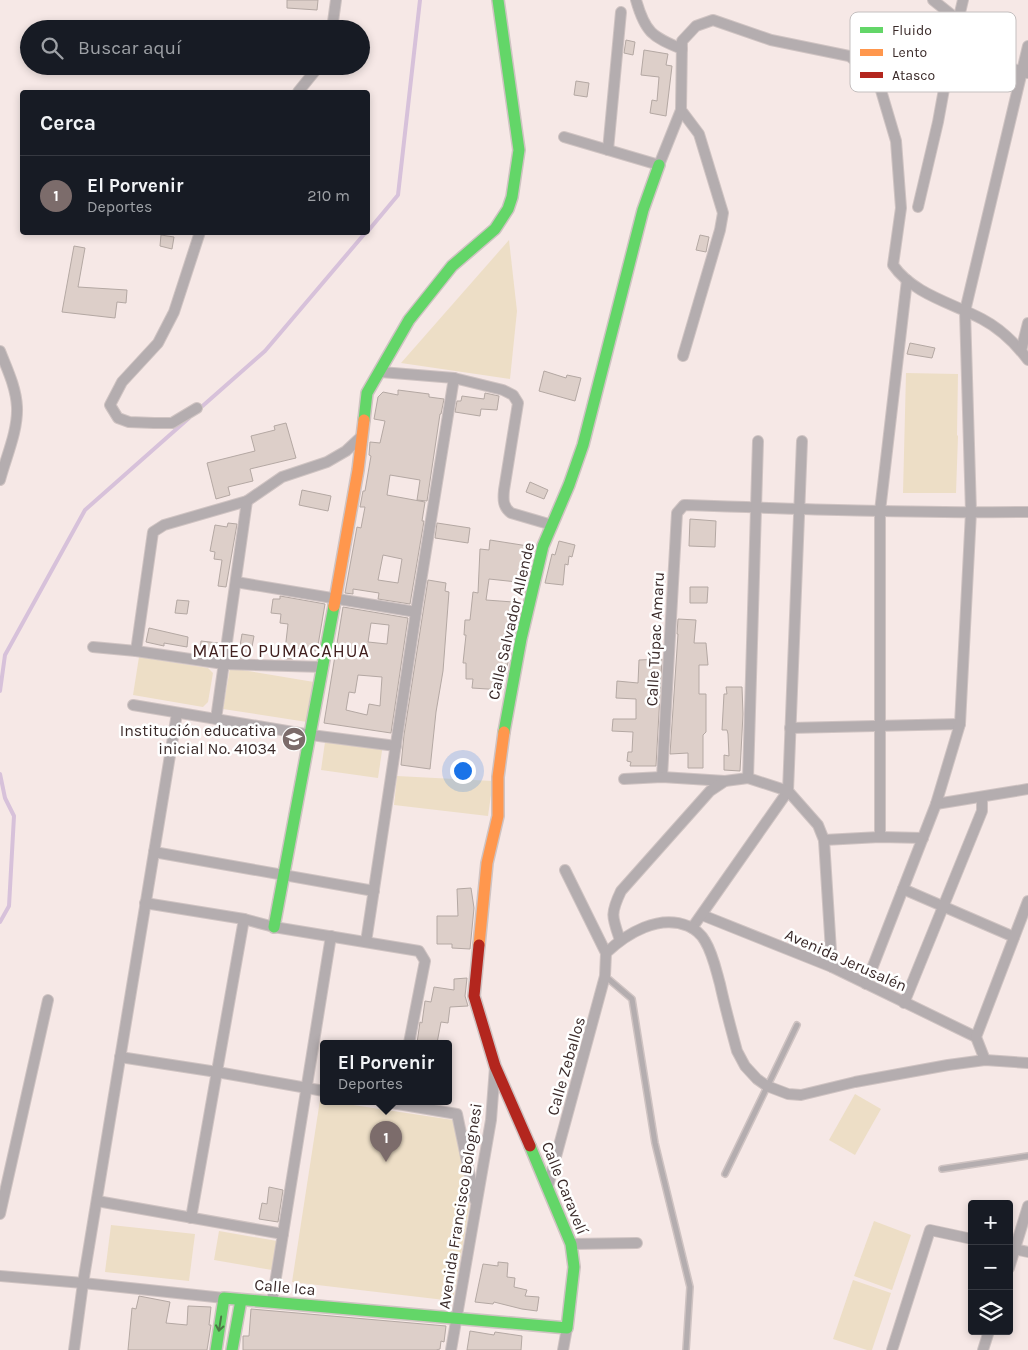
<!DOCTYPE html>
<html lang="es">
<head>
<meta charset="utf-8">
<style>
  body { margin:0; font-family:Karla,sans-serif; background:#20242c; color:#f1f3f6 }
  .controls { position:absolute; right:15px; bottom:15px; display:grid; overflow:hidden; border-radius:5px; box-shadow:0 2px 8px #0003 }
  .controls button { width:45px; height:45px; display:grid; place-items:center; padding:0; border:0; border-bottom:1px solid #363941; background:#171b24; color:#f1f3f6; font:25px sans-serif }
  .you { position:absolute; left:462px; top:770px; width:18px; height:18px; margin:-12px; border:4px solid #fff; border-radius:50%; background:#1a73e8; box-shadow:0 0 0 8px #1a73e833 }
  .badge { display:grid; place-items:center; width:32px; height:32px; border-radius:50%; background:#7c6c6b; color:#fff; font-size:16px; font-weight:700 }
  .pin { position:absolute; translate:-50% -41px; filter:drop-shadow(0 1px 2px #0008) }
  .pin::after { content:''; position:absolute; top:26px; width:18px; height:15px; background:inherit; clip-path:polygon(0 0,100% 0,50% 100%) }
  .popup { position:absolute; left:320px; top:1040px; width:132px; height:65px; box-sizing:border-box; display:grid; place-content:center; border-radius:5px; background:#171b24; filter:drop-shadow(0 1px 4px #0005); font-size:16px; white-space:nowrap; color:#9ea1a6 }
  .popup b { font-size:19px; color:#f1f3f6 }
  .popup::after { content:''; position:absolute; left:50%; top:100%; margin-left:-10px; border:10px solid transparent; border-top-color:#171b24 }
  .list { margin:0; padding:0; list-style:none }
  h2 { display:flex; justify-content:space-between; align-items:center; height:65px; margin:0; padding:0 20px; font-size:21px }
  h2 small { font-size:16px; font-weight:400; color:#9ea1a6 }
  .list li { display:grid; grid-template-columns:32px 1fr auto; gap:15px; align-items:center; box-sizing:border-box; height:80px; padding:0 20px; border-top:1px solid #363941 }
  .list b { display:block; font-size:19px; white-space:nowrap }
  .list p { margin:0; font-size:16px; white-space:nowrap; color:#9ea1a6 }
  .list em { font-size:16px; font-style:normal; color:#9ea1a6 }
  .icon { flex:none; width:28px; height:28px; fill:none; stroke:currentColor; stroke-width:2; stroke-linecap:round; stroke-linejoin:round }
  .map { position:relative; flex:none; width:1028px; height:1350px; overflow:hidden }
  .search { position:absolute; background:#171b24; box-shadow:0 2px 8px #0003; left:20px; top:20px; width:350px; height:55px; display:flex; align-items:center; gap:12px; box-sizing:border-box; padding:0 18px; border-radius:28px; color:#9ea1a6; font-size:19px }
  .panel { position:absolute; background:#171b24; box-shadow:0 2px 8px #0003; left:20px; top:90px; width:350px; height:145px; border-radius:5px }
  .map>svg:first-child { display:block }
</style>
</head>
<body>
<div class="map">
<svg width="1028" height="1350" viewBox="0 0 1028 1350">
  <rect width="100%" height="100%" fill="#f6e8e6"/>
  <g fill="#eddec6">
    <polygon points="509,240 517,311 510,379 401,363"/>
    <polygon points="906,373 958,374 957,435 958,436 956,493 903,493"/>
    <polygon points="139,657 208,668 213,673 208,702 203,707 133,695"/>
    <polygon points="230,668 314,682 307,722 223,709"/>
    <polygon points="326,735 383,744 378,778 321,770"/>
    <polygon points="397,776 493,781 488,816 394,805"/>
    <polygon points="855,1094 881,1109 855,1155 829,1140"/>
    <polygon points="320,1100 453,1120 470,1205 453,1301 292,1282"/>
    <polygon points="874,1221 911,1235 892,1290 854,1276"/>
    <polygon points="111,1225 195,1234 189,1281 105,1272"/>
    <polygon points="219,1231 277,1241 272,1270 214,1260"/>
    <polygon points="853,1280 891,1293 872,1350 867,1350 833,1339"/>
  </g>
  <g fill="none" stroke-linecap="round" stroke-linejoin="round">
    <g stroke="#d7c1da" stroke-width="4">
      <polyline points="368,231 398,195 420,0"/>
      <polyline points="198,410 265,351 366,232"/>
      <polyline points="0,691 5,655 85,510 189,418"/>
      <polyline points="0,774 5,798 14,816 9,906 0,922"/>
    </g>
  </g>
  <g fill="#ddcfc9" stroke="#b4a8a3" fill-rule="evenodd">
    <polygon points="287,0 318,0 317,10 287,8"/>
    <polygon points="626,40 635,42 633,55 624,53"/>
    <polygon points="644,50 668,54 666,65 672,66 666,116 650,113 652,100 657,101 659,77 641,75"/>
    <polygon points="994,71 1010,75 1007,83 991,78"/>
    <polygon points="576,81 589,83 587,97 574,95"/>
    <polygon points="161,235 174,237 172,249 160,246"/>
    <polygon points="700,235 709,237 706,252 696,250"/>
    <polygon points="74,246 85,248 78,287 127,290 126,303 117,302 115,318 62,312"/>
    <polygon points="910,343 935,348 932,358 907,354"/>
    <polygon points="544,371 566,378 567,375 581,378 575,401 539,391"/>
    <path d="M398 390 429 394V397L444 399 441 414H440L427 501 417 500 420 480 390 475 387 495 425 502 422 521H424L410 604 378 599 379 593 353 589V594L345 593 357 527 361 528 365 507H360L363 491H365L371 456 369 455 370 442 380 443 385 421 374 419 378 397 383 392 398 395ZM383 555 402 559 398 583 378 580Z"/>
    <polygon points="485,393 499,396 497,410 481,409 480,416 455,412 457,401 461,401 462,396 484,399"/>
    <polygon points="286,423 296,458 250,469 253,481 228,487 230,495 216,499 207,463 255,451 251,436 275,430 274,426"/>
    <polygon points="530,482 548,490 544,499 526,492"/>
    <polygon points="302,490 331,496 328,511 299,505"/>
    <polygon points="690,519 716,521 715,547 689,546"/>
    <polygon points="228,523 237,524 226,587 218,586 222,560 214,559 215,552 210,551 215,525 227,527"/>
    <polygon points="437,523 470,528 468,543 435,538"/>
    <polygon points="490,540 528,546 524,578 522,578 522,580 517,579 517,582 489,579 486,600 513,602 512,610 515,611 513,634 503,690 472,688 473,679 466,679 466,663 463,663 466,635 464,635 465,620 470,620 473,592 478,593 480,549 489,550"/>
    <polygon points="559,541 575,545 572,557 569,556 568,565 565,564 563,585 545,583 552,554 555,555"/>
    <polygon points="428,580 446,583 445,591 449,592 443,671 436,712 430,769 401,765 404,735"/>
    <polygon points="690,587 708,587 707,603 690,603"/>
    <polygon points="280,596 325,604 317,651 295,648 293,659 284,659 288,624 280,623 281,614 271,613 273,599 280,599"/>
    <polygon points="177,600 189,601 187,614 175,613"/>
    <path d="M343 607 408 618 391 733 324 723ZM371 623 389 625 387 644 368 642ZM358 675 382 677 380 706 369 704 367 715 346 710 349 692 355 693Z"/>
    <polygon points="678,619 696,620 694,643 706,643 708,665 699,665 699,694 706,694 706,732 703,735 703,768 688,768 688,753 670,754 678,634 677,634"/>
    <polygon points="149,628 188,637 187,647 164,643 164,646 146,642"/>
    <polygon points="242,634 254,636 250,658 238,658"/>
    <polygon points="201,641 218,643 217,654 200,652"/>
    <polygon points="662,659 656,766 630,766 631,762 627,761 628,752 632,752 633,732 612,731 613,719 636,719 636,699 616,698 617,681 638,683 639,660"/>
    <polygon points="726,687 742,687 743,714 740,771 724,770 724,755 729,756 728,734 727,730 722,730 724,694 727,694"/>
    <polygon points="471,888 474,908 470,949 452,948 452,944 437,944 437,916 458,916 457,889"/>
    <polygon points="467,978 465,996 468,1006 450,1007 448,1023 441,1022 437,1043 417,1043 420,1022 422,1023 425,1001 431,1002 434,987 454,990 454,979"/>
    <polygon points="269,1187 283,1190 278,1222 259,1219 262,1203 267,1204"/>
    <polygon points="498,1262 508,1263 507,1277 515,1278 514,1287 527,1290 525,1296 539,1297 537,1311 522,1309 494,1302 493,1304 475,1302 483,1264 498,1266"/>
    <polygon points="139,1296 170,1302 166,1323 187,1325 188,1306 211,1307 209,1325 211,1325 207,1350 128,1350 132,1308 136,1309"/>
    <polygon points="251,1309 446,1326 444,1342 441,1341 440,1349 436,1350 243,1350 243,1336 249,1336"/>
    <polygon points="470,1331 494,1335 495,1332 522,1336 521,1350 467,1350"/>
  </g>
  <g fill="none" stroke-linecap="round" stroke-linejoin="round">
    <g stroke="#cfc3c2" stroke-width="8">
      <g id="lane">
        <polyline points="605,976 632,999 655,1143 690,1287 686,1350"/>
        <polyline points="942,1169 1028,1156"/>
        <polyline points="725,1174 797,1025"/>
      </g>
    </g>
    <g stroke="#cfc3c2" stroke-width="12">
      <g id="street">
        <path d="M636 0C645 32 652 37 682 49"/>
        <polyline points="933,0 958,20"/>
        <polyline points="332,29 336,0"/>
        <polyline points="951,51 1027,73"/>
        <polyline points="298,92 319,66"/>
        <polyline points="681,110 699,134 723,213 720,230 683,356"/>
        <path d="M564 137 659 165 681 110 682 41 696 26 713 20 771 40 849 56 868 70 880 87 896 141 901 208 893 265C913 294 952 303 982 319 999 328 1016 344 1028 360"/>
        <polyline points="608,150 621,12"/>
        <polyline points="918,207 938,122 951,51 963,0"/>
        <path d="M0 351C7 369 16 387 17 407 18 431 6 457 0 480"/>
        <polyline points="1021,351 1028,323"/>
        <path d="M381 372 454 378 503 390 513 395 518 403 504 490C503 500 503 507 511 513L552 525"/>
        <polyline points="197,408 172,423 154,423 129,422 118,418 110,405 122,382 158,343 174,312 200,232"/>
        <polyline points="236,582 416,612"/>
        <polyline points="93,647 136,651 224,664 323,667"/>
        <polyline points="136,651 153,532 164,525 247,501 282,477 327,462 346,451 362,436"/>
        <polyline points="133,705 311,735 396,746"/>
        <polyline points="216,719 247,501"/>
        <polyline points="790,728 960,724"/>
        <path d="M662 777 677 513 684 505C799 509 913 513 1028 512"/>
        <polyline points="748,778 758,441"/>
        <polyline points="624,779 662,777 725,781"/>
        <polyline points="936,804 1028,789"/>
        <polyline points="880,837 880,511 907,280"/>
        <polyline points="824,840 880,837 923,838"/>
        <polyline points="154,852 374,891"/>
        <polyline points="903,889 1014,937"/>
        <polyline points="145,903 244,919 274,927 419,951 425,961 409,1043"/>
        <polyline points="702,915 832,967 976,1037"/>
        <polyline points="692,928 788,791 802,441"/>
        <path d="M620 940C612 917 610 914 621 891L710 791 725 781 748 778 788 791 818 825 824 840 832 967"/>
        <polyline points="366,942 416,612 454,378"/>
        <path d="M606 953C627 933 659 914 688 926 694 928 702 935 705 941 713 954 716 970 720 984 725 1007 731 1029 737 1051L745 1066 757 1079 767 1086 788 1094 801 1095 855 1082 948 1065 985 1060 1028 1063"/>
        <polyline points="866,984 936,804 960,724 971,512 965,311 1028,46"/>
        <polyline points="904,1003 982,811 982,797"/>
        <polyline points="120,1057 217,1072 324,1091"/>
        <polyline points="985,1060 976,1037 1028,901"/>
        <polyline points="380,1101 457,1114 475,1200"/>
        <polyline points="548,1186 605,976 606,953 565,870"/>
        <polyline points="97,1201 283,1234"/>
        <polyline points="0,1214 48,1000"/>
        <polyline points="191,1218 244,919"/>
        <polyline points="571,1244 637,1243"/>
        <polyline points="1010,1248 1028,1252"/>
        <polyline points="1009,1268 1028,1206"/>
        <polyline points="0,1276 83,1283 224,1298"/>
        <polyline points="272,1302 331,936"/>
        <polyline points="74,1350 83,1283 177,713"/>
        <polyline points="451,1350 491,1120 495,1067"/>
        <polyline points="563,1350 567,1328"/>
        <polyline points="892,1350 930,1230 972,1239"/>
        <polyline points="983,1350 989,1331"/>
      </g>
    </g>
    <g stroke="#cfc3c2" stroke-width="14">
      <g id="fast">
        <polyline points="364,420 367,393 409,320 452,266 495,229 508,209 512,197 519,150 498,0"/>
        <polyline points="504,732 521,639 543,546 569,485 583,445 643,210 659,165"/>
        <polyline points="274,927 334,606"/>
        <polyline points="216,1350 224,1298 567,1328 574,1267 571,1244 530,1146"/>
        <polyline points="232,1350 241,1300"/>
      </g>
    </g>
    <g stroke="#cfc3c2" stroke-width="14">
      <g id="slow">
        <polyline points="334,606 358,470 364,420"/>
        <polyline points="479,945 487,863 498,816 498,777 504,732"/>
      </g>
    </g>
    <g stroke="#cfc3c2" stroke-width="14">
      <polyline id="jam" points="479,945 474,996 495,1066 530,1146"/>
    </g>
    <use href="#lane" stroke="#b4adaf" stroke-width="5"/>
    <use href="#street" stroke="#b4adaf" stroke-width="10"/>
    <use href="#fast" stroke="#63d668" stroke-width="11"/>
    <use href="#slow" stroke="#ff974d" stroke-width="11"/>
    <use href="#jam" stroke="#b3261e" stroke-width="11"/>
  </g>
  <defs><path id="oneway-shaft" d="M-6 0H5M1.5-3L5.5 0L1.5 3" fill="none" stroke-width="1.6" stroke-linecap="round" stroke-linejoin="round" transform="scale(1.25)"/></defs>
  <use stroke="#4c7745" href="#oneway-shaft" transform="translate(220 1324) rotate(99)"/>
  <defs>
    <g id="school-disc" transform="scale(1.25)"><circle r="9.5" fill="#7c6c6b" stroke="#fff"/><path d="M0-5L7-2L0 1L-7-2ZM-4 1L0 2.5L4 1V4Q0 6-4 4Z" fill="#fff"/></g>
  </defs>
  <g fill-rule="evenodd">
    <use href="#school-disc" x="294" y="739"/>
  </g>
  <g text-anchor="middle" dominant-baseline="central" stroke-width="5" stroke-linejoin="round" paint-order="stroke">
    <g font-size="16" fill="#3a2a29" stroke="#fff">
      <text transform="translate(511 621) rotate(-77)">Calle Salvador Allende</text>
      <text transform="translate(655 639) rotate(-87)">Calle Túpac Amaru</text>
      <text transform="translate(846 960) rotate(24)">Avenida Jerusalén</text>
      <text transform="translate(566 1066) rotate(-74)">Calle Zeballos</text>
      <text transform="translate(565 1188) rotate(68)">Calle Caravelí</text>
      <text transform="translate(460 1206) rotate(-81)">Avenida Francisco Bolognesi</text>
      <text transform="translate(285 1287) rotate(5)">Calle Ica</text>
    </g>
    <g font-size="16" fill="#3a2a29" stroke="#fff" text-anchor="end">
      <text x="276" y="730">Institución educativa<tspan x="276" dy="18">inicial No. 41034</tspan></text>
    </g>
    <g font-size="18" letter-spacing="1" fill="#412120" stroke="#fff">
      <text x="281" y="651">MATEO PUMACAHUA</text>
    </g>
  </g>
  <rect x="850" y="12" width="166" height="80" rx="8" fill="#fff" stroke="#c4bfbf" stroke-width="1"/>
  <rect x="860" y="27" width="23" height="6" fill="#63d668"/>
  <rect x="860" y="49" width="23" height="7" fill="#ff974d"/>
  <rect x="860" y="72" width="23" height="6" fill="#b3261e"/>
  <g font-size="14" fill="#3a2a29">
    <text x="892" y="35">Fluido</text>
    <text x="892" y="57">Lento</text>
    <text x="892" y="80">Atasco</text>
  </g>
</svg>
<div class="controls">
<button>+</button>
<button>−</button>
<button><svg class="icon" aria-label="layers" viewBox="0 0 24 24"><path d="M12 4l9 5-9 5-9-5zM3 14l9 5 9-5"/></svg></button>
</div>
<div class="you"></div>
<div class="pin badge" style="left:386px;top:1162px">1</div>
<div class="popup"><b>El Porvenir</b>Deportes</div>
<div class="search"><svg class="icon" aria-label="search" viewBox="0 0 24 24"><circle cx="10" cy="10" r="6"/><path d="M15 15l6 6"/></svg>Buscar aquí</div>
<section class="panel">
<h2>Cerca<small></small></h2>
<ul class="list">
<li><span class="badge">1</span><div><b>El Porvenir</b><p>Deportes</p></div><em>210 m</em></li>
</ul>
</section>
</div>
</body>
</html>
